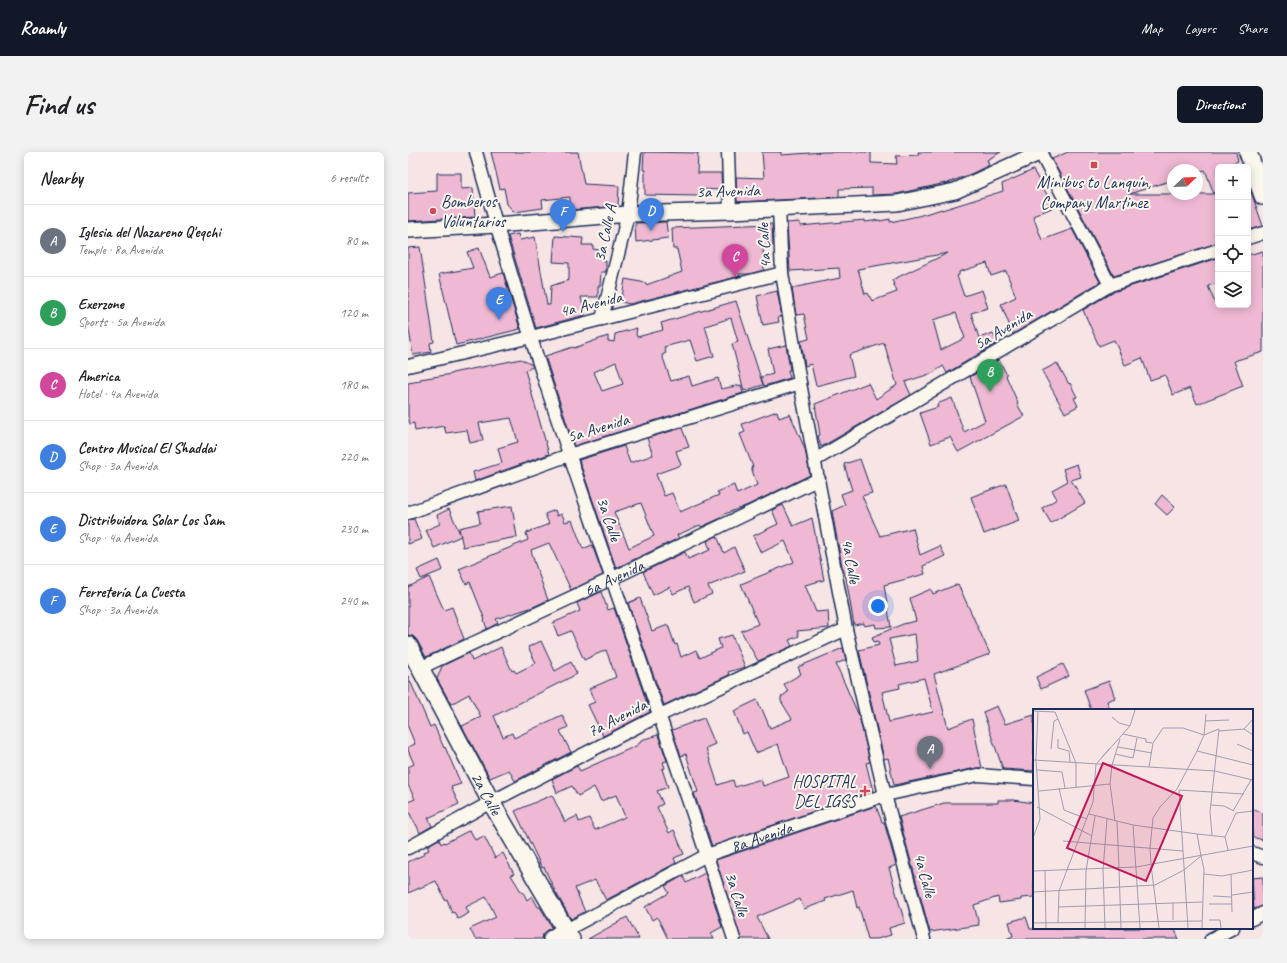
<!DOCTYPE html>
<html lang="en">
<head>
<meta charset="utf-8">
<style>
  body { margin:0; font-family:Caveat,sans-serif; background:#f2f2f2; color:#202124 }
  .controls { position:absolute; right:12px; top:12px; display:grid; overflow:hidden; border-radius:6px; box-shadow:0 2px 10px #0003 }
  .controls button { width:36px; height:36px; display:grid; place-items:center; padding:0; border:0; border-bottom:1px solid #e0e0e0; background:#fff; color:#202124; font:20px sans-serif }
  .compass { position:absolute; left:759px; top:12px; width:36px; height:36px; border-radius:50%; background:#fff; box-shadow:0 2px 10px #0003; rotate:67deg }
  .you { position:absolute; left:470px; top:454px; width:14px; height:14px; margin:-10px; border:3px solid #fff; border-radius:50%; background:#1a73e8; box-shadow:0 0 0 6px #1a73e833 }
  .badge { display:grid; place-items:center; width:26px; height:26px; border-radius:50%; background:#111827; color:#fff; font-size:13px; font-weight:700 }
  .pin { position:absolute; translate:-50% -33px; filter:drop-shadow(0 1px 2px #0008) }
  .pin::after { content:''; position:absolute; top:21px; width:14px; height:12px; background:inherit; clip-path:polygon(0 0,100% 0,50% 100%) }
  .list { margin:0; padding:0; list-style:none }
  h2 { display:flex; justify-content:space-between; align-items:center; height:52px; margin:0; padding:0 16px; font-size:17px }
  h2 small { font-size:13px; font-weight:400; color:#757577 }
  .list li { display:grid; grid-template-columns:26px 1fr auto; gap:12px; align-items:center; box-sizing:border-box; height:72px; padding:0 16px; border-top:1px solid #e0e0e0 }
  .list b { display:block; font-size:15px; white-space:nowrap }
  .list p { margin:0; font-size:13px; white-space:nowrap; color:#757577 }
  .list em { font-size:13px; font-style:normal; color:#757577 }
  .icon { flex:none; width:22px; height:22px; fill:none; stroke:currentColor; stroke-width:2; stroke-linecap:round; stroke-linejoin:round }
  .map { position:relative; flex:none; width:855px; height:787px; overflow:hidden; border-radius:6px }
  header { display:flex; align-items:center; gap:24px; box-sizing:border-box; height:56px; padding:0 20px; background:#111827; color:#fff }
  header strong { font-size:19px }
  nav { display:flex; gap:22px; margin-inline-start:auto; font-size:14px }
  .intro { display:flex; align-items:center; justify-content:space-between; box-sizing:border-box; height:96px; padding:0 24px }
  h1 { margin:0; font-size:28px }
  .button { padding:10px 18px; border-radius:6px; background:#111827; color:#fff; font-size:14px; font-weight:700 }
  main { display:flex; gap:24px; padding:0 24px }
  aside { flex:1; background:#fff; border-radius:6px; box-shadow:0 2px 10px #0003 }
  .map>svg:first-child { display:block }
</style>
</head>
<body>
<header>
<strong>Roamly</strong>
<nav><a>Map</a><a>Layers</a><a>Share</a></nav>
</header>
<div class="intro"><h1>Find us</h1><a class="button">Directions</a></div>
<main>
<aside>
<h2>Nearby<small>6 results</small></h2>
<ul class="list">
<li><span class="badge" style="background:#6b7280">A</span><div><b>Iglesia del Nazareno Q'eqchi</b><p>Temple · 8a Avenida</p></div><em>80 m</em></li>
<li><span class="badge" style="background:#2e9e5b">B</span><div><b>Exerzone</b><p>Sports · 5a Avenida</p></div><em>120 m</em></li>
<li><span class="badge" style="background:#d1479c">C</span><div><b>America</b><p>Hotel · 4a Avenida</p></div><em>180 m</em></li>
<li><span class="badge" style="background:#3f7fe0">D</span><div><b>Centro Musical El Shaddai</b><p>Shop · 3a Avenida</p></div><em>220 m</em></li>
<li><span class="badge" style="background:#3f7fe0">E</span><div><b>Distribuidora Solar Los Sam</b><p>Shop · 4a Avenida</p></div><em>230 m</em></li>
<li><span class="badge" style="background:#3f7fe0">F</span><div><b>Ferretería La Cuesta</b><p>Shop · 3a Avenida</p></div><em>240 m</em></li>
</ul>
</aside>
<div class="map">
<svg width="855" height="787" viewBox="0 0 855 787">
  <rect width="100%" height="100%" fill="#f7e4e4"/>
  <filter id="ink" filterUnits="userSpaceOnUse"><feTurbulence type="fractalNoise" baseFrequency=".025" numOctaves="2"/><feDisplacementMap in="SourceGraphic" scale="8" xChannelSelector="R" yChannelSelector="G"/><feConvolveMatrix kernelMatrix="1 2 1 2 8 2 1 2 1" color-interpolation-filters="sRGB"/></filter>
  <g filter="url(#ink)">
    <g fill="#efb9d3" stroke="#1b2f5e" fill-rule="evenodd">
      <polygon points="83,0 170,0 176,32 211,34 210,54 162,58 162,45 134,48 135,56 106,60 99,52 96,36 92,37"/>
      <polygon points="236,0 290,1 289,21 313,21 314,38 291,37 291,44 237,43 237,18 235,18"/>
      <polygon points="354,0 373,0 373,3 416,0 463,0 463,11 489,12 488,4 511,3 510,0 593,0 579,8 581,13 565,21 537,32 537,31 529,33 488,42 464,43 464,36 431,37 431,45 329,50 328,25 356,26"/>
      <path d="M660 0H828L830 9 825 11 826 15H810V91L706 124 644 7ZM765 18H789V20L797 18 806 42H721L765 28Z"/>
      <path d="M625 18 646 55 625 64 634 88 664 77 692 130 605 182 593 152 608 145 598 119 583 124 579 111 551 120V123L549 124 556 144 574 138 580 156 563 161 571 186 585 181 589 191 539 221 535 214 525 221 497 230 503 243 413 295 410 284 412 283 407 252 460 231 468 247 489 233 476 191 441 203 446 224 408 234 403 212 397 214 393 189 401 187 396 162 388 163 384 136 432 126 431 116 382 119 379 71 392 70V74L457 68V70L472 68V69L482 67V70L510 64 534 57V58L595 39 594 32ZM540 101 484 128 489 140 464 149 460 141 457 142 450 117ZM548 161 557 186 533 198 525 168Z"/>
      <polygon points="29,21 53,21 53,37 65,36 67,65 0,69 0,41 29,39"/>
      <polygon points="841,34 855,74 840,78 840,35"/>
      <polygon points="258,70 260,86 228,90 227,73 228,71"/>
      <polygon points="364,72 365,94 355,95 356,118 341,122 331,122 332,124 222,152 213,150 217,127 238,131 238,133 274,120 269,97 265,97 264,76"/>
      <polygon points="110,82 112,88 127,85 139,153 142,153 143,134 161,128 161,111 145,110 147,84 175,86 174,93 185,93 185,97 197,99 195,109 198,109 198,120 193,120 192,134 190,134 190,145 173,145 177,163 128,176 100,84"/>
      <polygon points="12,95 26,190 22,191 23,200 5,203 0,171 0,96"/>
      <polygon points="71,96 82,125 95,121 112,177 48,193 31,122 65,116 59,100"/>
      <polygon points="855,99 855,200 826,209 835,234 789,252 782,236 765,243 757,223 742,228 734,206 717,213 706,188 691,194 675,158 705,140 810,106 810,131 800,134 808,153 840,153 840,103"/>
      <polygon points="369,139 374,165 370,165 371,170 355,173 349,144"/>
      <path d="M328 149 355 233 336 239 324 192 330 190 323 166 297 174 306 204 289 209 282 188 256 195 258 201 254 203 263 229 281 224 284 234 310 226 313 237 333 233 335 241 166 294 137 204 165 195 166 196 197 185 200 184V189L206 190 207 182 229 176 228 182 229 185 255 178 253 171ZM208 210 215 232 194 239 186 220Z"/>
      <polygon points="378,193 382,218 380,218 382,226 356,234 353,225 365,222 360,197"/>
      <polygon points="113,207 124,213 125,215 117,218 141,302 67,329 65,320 94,311 90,296 110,290 103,266 71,271 75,288 62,291 59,278 38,281 36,274 7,279 6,271 2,272 0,264 0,231 12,229 12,227 44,222 44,221"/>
      <polygon points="591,208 599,223 598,224 610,251 609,252 616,264 550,300 542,285 523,292 512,261 530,255 529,252 544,246 556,280 577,269 562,225"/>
      <polygon points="649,211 661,232 662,231 669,245 666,246 670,254 657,261 634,219"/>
      <path d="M369 259 371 266 382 262 397 297 402 323 340 353 314 363 312 365 313 366 293 375 292 373 269 383 271 386 208 416 171 308 216 294 222 311 245 303 239 286 274 276 281 295 268 299 273 313 248 322 256 344 264 341 272 360 311 343 309 340 326 333 329 342 349 333 343 315H345L332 282 337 280 334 272ZM233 351 246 384 221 396 206 360Z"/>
      <polygon points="452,307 464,341 454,344 472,384 505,376 512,403 532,394 537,404 515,414 517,422 476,433 483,475 468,476 467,472 456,474 456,471 446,473 438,426 434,414 424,359 437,353 433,342 444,338 436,312"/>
      <polygon points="669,312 673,325 663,328 677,351 643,371 634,356 649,347 644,338 660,329 659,329 655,317"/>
      <polygon points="598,332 611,369 576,382 563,345"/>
      <polygon points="754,343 767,355 759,363 747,352"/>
      <polygon points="375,353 385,374 404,366 416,428 397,433 408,460 420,459 421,476 389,479 391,484 381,488 384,494 350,509 333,479 350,472 333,432 386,410 377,389 353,401 345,384 370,372 364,358"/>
      <polygon points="104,354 109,385 55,395 51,376 72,371 70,359"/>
      <polygon points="41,357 53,384 26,396 18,378 32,372 29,363"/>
      <polygon points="147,358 149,364 154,362 157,370 164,368 175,397 184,393 195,423 163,438 141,391 123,398 127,412 140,448 125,455 88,467 90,471 79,477 76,468 77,468 62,430 58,432 51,417 120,388 118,381 141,372 137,362"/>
      <polygon points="6,367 14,387 0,392 0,368"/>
      <polygon points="309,384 316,401 326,395 337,419 300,434 304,442 286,450 280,435 265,442 262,435 245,443 235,420 277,400 280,407 302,398 299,389"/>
      <polygon points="31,408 35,418 13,427 9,418"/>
      <polygon points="21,425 36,458 44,455 56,487 18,505 9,488 5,484 0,483 0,435"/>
      <path d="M550 432 582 502 526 522 540 576 564 567 574 616H568L486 633 480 606 476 607 451 498 471 493 470 489 466 490 464 485 495 472 508 469 502 446 523 437 525 442ZM507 482 510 509 488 514 481 487ZM516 526 525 560 481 570 474 540 492 536 491 532Z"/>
      <polygon points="193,440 200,458 206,456 242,560 195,584 180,553 187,550 181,537 208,525 198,498 176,508 163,479 150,484 145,471 172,459 169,451"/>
      <polygon points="232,446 244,479 260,473 267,493 269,492 273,505 288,498 292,506 313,496 310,487 324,483 337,515 320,520 321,523 256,553 220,451"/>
      <polygon points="133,489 147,519 163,510 169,522 86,564 95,585 104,581 106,586 154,563 160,575 152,579 163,600 107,629 101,618 82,626 54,574 73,565 61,542 43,552 29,527 34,514 61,501 64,509 93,495 104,519 106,518 108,521 128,511 120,495"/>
      <polygon points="435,496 438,508 428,512 451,564 462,610 458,611 465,639 304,694 286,641 290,640 278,602 273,604 264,578 296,566 307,592 298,596 310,633 325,628 327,635 353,627 355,634 381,625 370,592 348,601 339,580 335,582 326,559 349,548 353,558 354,557 362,576 384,567 373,549 373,545 380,540 376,532 393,522 390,515"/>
      <polygon points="655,512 661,524 633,537 628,525"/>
      <polygon points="0,524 22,575 26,573 36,596 37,595 53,632 43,635 51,652 20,666 24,674 12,681 8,672 7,672 0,658 0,650 7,647 0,633 0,615 6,612 0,598 0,595 7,592 0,575"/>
      <polygon points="701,529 707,546 699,549 702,558 683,558 676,538"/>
      <polygon points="589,554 597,572 626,563 626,619 595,617 575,560"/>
      <polygon points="250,583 259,609 255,610 257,616 254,617 260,635 249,639 255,652 249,655 261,681 266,678 276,702 266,706 268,711 198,748 187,728 167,736 177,760 163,767 147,739 136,715 134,716 107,659 144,643 157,670 169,664 171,670 181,666 187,678 217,665 208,643 193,649 186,635 170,644 164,634 149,641 144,627 169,614 172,619 230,593 230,592 233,590 233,588"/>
      <polygon points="590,648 605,648 626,651 626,745 613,746 613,748 591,751 590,745 566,753 571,773 522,780 491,665 536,651 590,651"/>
      <polygon points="468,654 474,670 476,670 488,713 481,716 497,771 481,776 483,783 469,787 460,787 451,755 449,756 445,738 417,747 418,749 396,757 392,747 349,765 360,787 333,787 308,708"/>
      <polygon points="844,657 855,661 855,688 844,685"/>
      <polygon points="62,678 67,688 76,684 87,706 95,701 106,722 103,723 114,741 115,740 119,748 124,744 130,755 132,755 144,775 135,782 134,787 67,787 62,777 88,765 78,745 58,755 61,761 50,767 46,760 44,761 39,747 37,748 28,729 0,741 0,710 17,702 16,700 21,698 19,694 31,687 33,692 36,690 37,691"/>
      <polygon points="297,721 314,775 303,781 306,787 260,787 249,765 244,768 237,755 261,741 257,734 275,724 278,731"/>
      <polygon points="855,725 855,754 846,757 844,726"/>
      <polygon points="219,765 231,787 180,787 198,777"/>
      <polygon points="618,765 622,777 766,776 771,787 598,787 605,784 601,770"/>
    </g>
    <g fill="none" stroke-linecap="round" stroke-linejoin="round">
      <g stroke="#1b2f5e" stroke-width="15">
        <g id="minor">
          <path d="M68 0C140 267 243 524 326 787"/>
          <polyline points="320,0 322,59"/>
          <polyline points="632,0 702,133"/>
          <polyline points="371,56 374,121 392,231 438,477 477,643 516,787"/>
          <polyline points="840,86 855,81"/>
          <polyline points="194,167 220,62 227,0"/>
          <polyline points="0,214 123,185 374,121"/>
          <polyline points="407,308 702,133 810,98"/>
          <polyline points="0,361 161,303 392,231"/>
          <path id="s1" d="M12 516 203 427 411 327"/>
          <polyline points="0,696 83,650 250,564 438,477"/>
          <polyline points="844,701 855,705"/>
          <polyline points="844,767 855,761"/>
          <path id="s2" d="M158 778 299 703 477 643 570 623 626 627"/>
          <polyline points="803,787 825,776"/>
        </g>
      </g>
      <g stroke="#1b2f5e" stroke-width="18">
        <polyline id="tertiary" points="0,78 88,73 220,62 322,59 489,51 547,39 633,0"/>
      </g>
      <g stroke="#1b2f5e" stroke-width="20">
        <g id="secondary">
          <polyline points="840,0 855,44"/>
          <path id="s3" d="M0 493 83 650 163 787"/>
          <polyline points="144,787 158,778"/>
        </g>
      </g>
      <use href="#minor" stroke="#fbf7ec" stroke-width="12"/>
      <use href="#tertiary" stroke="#fbf7ec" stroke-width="15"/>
      <use href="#secondary" stroke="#fbf7ec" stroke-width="17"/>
    </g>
  </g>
  <g fill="#d1495b" stroke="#fbf7ec" stroke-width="1.5">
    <rect x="682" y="9" width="8" height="8" rx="2"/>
    <circle cx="25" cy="59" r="4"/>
    <path d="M455 633h4v4h4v4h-4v4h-4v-4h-4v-4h4z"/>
  </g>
  <g text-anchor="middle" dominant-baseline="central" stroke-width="4" stroke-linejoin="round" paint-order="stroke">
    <g font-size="17" fill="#1b2f5e" stroke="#fbf7ec">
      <text x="686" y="30">Minibus to Lanquín,<tspan x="686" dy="20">Company Martinez</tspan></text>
      <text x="33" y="49" text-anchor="start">Bomberos<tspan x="33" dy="20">Voluntarios</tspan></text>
      <text x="448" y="629" text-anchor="end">HOSPITAL<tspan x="448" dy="20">DEL IGSS</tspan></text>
    </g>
    <g font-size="17" fill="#1b2f5e" stroke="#fbf7ec">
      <text transform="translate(320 39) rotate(-2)">3a Avenida</text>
      <text transform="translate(197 81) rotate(-78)">3a Calle A</text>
      <text transform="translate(356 94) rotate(-93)">4a Calle</text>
      <text transform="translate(183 152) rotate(-14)">4a Avenida</text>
      <text transform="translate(595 177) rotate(-31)">5a Avenida</text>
      <text transform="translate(190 276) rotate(-17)">5a Avenida</text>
      <text transform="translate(201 367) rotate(71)">3a Calle</text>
      <text transform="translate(443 409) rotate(80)">4a Calle</text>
      <text stroke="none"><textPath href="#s1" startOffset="214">6a Avenida</textPath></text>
      <text transform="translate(209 566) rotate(-27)">7a Avenida</text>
      <text stroke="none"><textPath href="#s3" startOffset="168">2a Calle</textPath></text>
      <text stroke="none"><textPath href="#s2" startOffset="217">8a Avenida</textPath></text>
      <text transform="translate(517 723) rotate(75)">4a Calle</text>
      <text transform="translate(329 742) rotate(73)">3a Calle</text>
    </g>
  </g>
  <g transform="translate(625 557)">
    <rect width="220" height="220" fill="#f7e4e4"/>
    <path fill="none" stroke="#9f9cae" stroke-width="1" d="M0 2 22 3 43 54V78M79 8 86 14 97 17M172 12 196 11M211 20 220 10M186 22 211 20 220 26M90 25 113 30V33L119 34M25 30V39L36 42 37 53M204 35 220 42M85 38 119 44M18 40 21 12 25 10M164 42 220 56M82 45 100 49 104 29M69 48 77 39M0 51 182 62 220 71M64 54 97 17 102 1M116 58 120 34 130 19H150L171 26 186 20 177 103 179 126M4 61 29 63 32 79M26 79 31 101 54 110M146 81 155 219M146 81 211 85M6 82 77 75M178 96 191 97 201 102M4 98 59 127M200 102 218 71M56 105 100 116 164 125M82 112 77 75 79 56 87 30M84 112 86 159M100 116 107 219M192 128 195 141M0 129 7 110 3 51 5 2M30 132 150 142M168 147 171 160 169 219M168 147 164 125 192 128 203 104 220 102M118 155 117 139 120 109 127 98 144 80 164 42 171 26 173 5M118 156 126 219M86 160 88 219M0 162 103 158 220 137M12 162 13 219M171 165 189 167 220 161M198 165 199 203M0 183 122 176 151 161 168 147M199 186 220 183M180 187 198 188M140 194V211M176 195H199M25 198 169 193M176 211H187L188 219M25 213 26 182 60 93 63 55M0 214 169 212M52 219 53 162 62 107M72 219 70 161 74 110"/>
    <path fill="#c2185b" fill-opacity="0.15" stroke="#c2185b" stroke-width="2" d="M70 54 149 87 113 172 34 139Z"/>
    <rect width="220" height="220" fill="none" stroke="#1b2f5e" stroke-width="2"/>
  </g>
</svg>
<div class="controls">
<button>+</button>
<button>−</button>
<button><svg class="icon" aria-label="locate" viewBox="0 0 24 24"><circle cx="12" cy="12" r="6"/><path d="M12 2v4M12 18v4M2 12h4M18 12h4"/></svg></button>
<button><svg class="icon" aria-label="layers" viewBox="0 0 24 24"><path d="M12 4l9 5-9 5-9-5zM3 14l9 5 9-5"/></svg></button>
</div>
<svg class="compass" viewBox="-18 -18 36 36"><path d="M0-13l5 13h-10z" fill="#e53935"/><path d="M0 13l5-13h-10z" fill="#757577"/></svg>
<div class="you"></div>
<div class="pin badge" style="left:522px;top:617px;background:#6b7280">A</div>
<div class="pin badge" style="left:582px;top:240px;background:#2e9e5b">B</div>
<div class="pin badge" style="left:327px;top:125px;background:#d1479c">C</div>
<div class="pin badge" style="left:243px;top:79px;background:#3f7fe0">D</div>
<div class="pin badge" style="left:91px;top:168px;background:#3f7fe0">E</div>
<div class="pin badge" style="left:155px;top:80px;background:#3f7fe0">F</div>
</div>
</main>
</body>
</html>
